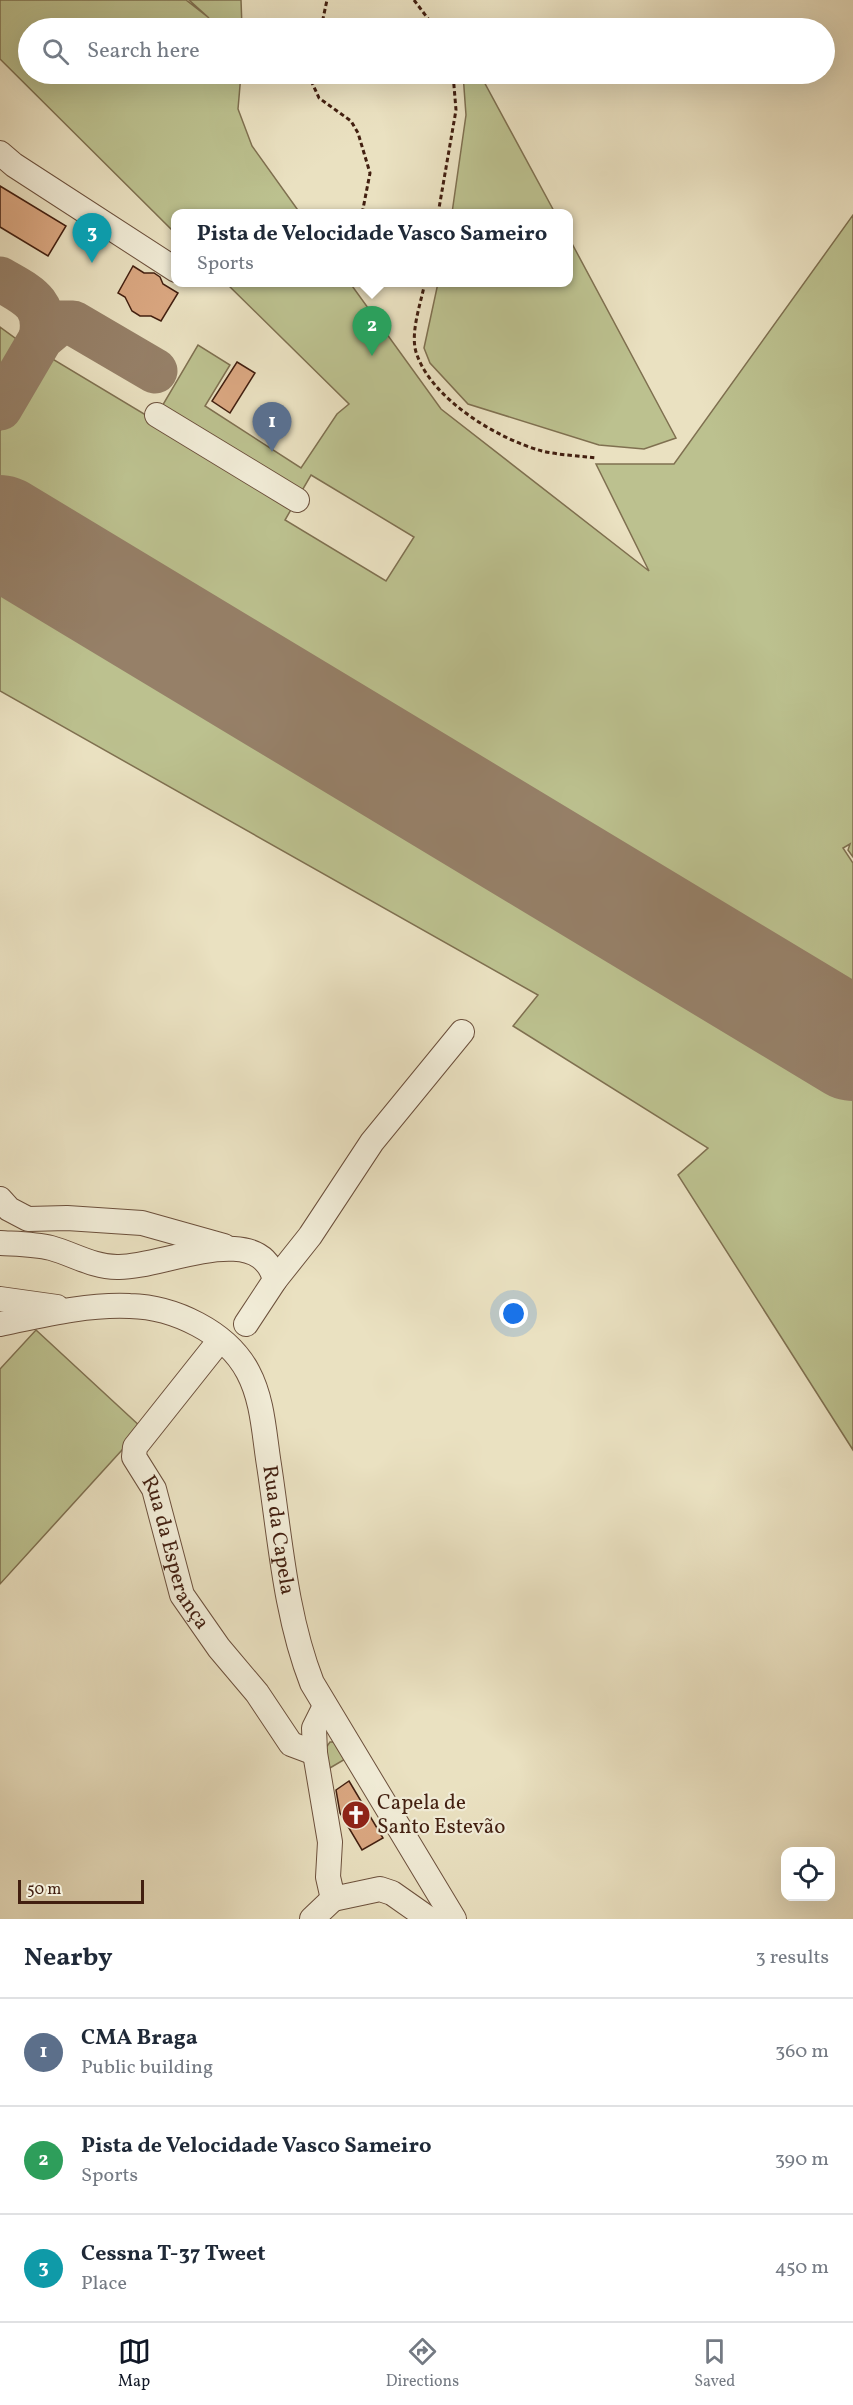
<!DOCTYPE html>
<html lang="en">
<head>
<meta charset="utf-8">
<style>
  body { margin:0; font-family:Vollkorn,serif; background:#f6f6f7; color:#1f2937 }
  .controls { position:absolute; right:18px; bottom:18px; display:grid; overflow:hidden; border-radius:12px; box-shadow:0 6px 24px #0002 }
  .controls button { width:54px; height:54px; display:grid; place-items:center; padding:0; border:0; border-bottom:2px solid #e0e1e3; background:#fff; color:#1f2937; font:30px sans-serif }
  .scale { position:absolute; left:18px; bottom:15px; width:126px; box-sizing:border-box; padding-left:6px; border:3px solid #421f10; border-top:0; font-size:16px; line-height:21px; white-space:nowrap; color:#421f10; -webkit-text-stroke:4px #f1ecd7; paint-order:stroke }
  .you { position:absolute; left:514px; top:1314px; width:21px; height:21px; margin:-15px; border:4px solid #fff; border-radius:50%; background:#1a73e8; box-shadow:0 0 0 9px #1a73e833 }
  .badge { display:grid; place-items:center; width:39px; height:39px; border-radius:50%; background:#111827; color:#fff; font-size:20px; font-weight:700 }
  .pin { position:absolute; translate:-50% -50px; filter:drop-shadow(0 2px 3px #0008) }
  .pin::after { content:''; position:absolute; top:32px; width:21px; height:18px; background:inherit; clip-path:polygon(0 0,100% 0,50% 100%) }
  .popup { position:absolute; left:171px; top:209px; width:402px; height:78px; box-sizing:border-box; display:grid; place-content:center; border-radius:12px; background:#fff; filter:drop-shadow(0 2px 4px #0005); font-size:20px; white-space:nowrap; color:#747a83 }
  .popup b { font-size:22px; color:#1f2937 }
  .popup::after { content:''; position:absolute; left:50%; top:100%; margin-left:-12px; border:12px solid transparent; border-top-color:#fff }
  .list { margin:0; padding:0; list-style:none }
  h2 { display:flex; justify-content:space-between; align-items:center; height:78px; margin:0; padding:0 24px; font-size:26px }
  h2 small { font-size:20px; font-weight:400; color:#747a83 }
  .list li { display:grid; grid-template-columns:39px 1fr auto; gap:18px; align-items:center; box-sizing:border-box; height:108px; padding:0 24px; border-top:2px solid #e0e1e3 }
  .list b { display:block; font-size:22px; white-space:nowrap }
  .list p { margin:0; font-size:20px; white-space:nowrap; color:#747a83 }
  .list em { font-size:20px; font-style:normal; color:#747a83 }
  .icon { flex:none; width:33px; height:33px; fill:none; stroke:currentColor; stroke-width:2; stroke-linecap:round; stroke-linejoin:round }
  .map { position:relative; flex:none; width:853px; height:1919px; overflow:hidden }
  .search { position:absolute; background:#fff; box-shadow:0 6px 24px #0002; left:18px; right:18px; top:18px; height:66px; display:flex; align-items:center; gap:15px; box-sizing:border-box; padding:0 21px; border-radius:33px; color:#747a83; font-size:22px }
  .sheet { height:402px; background:#fff }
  nav { display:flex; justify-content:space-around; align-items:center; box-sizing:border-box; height:84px; border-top:2px solid #e0e1e3; background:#fff; font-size:16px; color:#747a83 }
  nav a { display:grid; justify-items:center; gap:3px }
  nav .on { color:#111827 }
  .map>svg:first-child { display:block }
</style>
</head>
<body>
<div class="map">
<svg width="853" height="1919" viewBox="0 0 853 1919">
  <rect width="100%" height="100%" fill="#eae1c1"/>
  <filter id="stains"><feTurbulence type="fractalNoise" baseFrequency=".00333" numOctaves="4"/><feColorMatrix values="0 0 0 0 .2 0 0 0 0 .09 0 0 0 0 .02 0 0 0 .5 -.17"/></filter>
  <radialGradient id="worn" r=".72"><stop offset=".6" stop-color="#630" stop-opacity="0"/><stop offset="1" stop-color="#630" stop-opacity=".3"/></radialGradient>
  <g fill="#bcc18f" stroke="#7f7050" stroke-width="1.5" fill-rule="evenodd">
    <polygon points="0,0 186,0 209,18 189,0 241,0 242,28 28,28 28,74 241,74 238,109 252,146 300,213 176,214 175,233 0,59"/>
    <polygon points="463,74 478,74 483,80 555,213 452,213 466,115"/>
    <path d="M853 215V857L848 850 850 844 843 848 853 863V1010L0 497V431L39 364 45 359 51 358 154 420 198 345 230 365 205 406 301 468 337 414 349 404 226 283H350L441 409 649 571 596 464H674ZM311 475 414 537 386 581 285 520Z"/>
    <polygon points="569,238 676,438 644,449 599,445 468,404 430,363 424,348 438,283 568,282"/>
    <polygon points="0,327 19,341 20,349 0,384"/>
    <polygon points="0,563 853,1079 853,1450 678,1175 708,1148 513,1026 538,995 0,691"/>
    <polygon points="36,1330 142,1428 0,1584 0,1369"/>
    <polygon points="330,1742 337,1742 347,1758 323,1772 325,1749"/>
  </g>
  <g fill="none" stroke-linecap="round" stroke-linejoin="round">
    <g stroke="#968068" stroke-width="45">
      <path d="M0 279C27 295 48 302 41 338"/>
      <polyline points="0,408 41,338 59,323 73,323 155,371"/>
    </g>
    <polyline stroke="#968068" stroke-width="112" points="0,531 853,1045"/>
  </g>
  <g fill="#daa781" stroke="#421f10" stroke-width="1.5">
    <polygon points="0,186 66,226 48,256 0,227"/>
    <polygon points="133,266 144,273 154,273 160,277 163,284 178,293 161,321 151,316 140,316 132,311 125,297 118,293"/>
    <polygon points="237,362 255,373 230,413 212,401"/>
    <polygon points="349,1781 383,1838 362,1850 340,1813 336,1790"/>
  </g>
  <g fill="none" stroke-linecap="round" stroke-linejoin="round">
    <g stroke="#6c503c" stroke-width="26">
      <g id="minor">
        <polyline points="0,153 14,165 176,270"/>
        <polyline points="157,415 297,500"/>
        <polyline points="0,1199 9,1209 28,1219 67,1218 142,1223 224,1246"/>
        <path d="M0 1243C16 1244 35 1244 51 1248 73 1254 93 1267 117 1267 161 1269 259 1217 275 1280L246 1324"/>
        <polyline points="275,1280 310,1236 372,1142 462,1032"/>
        <polyline points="0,1299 57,1307"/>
        <path id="s1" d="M0 1324C43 1315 86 1304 130 1306 174 1307 227 1332 248 1372 263 1400 264 1434 269 1465 280 1537 285 1614 312 1683L454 1919"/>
        <path id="s2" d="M220 1340 135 1447 134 1457 154 1489 182 1595 219 1648 257 1693 291 1744 315 1753"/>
        <polyline points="325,1706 314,1728 315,1753 330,1842 328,1877 333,1899 380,1889 392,1893 429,1919"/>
        <polyline points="312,1919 333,1899"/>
      </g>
    </g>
    <g stroke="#421f10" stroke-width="3" stroke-dasharray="4.5 3" stroke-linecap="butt">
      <polyline points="414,0 435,28"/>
      <polyline points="321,28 327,0"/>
      <polyline points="308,74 319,98 351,121 358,133 370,173 362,214"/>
      <polyline points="438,214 456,110 453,74"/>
      <path d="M425 282C421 303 409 335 417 355 433 400 498 439 542 451 559 455 579 456 596 458"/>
    </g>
    <use href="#minor" stroke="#f1ecd7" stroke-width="24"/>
  </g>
  <defs>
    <g id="church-disc" transform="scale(1.5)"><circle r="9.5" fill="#8f2418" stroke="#f1ecd7"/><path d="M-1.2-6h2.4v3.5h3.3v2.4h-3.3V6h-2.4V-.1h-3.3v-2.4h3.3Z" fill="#fff"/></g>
  </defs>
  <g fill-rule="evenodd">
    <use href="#church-disc" x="356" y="1815"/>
  </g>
  <g text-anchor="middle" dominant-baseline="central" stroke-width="4.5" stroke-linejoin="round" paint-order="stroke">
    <g font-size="21" fill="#421f10" stroke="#f1ecd7">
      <text stroke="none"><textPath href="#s1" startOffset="434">Rua da Capela</textPath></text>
      <text stroke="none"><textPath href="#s2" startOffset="252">Rua da Esperança</textPath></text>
    </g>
    <g font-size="21" fill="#421f10" stroke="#f1ecd7" text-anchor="start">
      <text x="377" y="1803">Capela de<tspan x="377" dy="24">Santo Estevão</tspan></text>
    </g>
  </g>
  <rect width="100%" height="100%" filter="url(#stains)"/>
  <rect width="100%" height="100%" fill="url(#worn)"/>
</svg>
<div class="controls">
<button><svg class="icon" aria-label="locate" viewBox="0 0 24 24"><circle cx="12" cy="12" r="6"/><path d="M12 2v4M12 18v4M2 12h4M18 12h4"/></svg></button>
</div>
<div class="scale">50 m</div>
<div class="you"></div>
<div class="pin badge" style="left:272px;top:452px;background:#5c6f8a">1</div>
<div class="pin badge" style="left:372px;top:356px;background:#2e9e5b">2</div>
<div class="popup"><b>Pista de Velocidade Vasco Sameiro</b>Sports</div>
<div class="pin badge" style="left:92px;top:263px;background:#0f9aa8">3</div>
<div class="search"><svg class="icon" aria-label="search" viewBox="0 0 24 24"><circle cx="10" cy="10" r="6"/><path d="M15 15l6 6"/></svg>Search here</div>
</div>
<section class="sheet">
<h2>Nearby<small>3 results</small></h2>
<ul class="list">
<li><span class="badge" style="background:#5c6f8a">1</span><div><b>CMA Braga</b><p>Public building</p></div><em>360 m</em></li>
<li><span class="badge" style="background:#2e9e5b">2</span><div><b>Pista de Velocidade Vasco Sameiro</b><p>Sports</p></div><em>390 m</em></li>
<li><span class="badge" style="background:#0f9aa8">3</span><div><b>Cessna T-37 Tweet</b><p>Place</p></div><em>450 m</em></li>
</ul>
</section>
<nav>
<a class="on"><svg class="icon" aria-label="map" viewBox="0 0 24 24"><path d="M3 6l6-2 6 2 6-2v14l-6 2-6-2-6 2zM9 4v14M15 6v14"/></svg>Map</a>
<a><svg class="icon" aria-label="directions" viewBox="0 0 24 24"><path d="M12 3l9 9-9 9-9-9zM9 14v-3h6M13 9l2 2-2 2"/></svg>Directions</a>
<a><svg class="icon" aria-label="saved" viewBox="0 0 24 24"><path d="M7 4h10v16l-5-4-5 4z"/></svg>Saved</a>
</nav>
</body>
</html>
